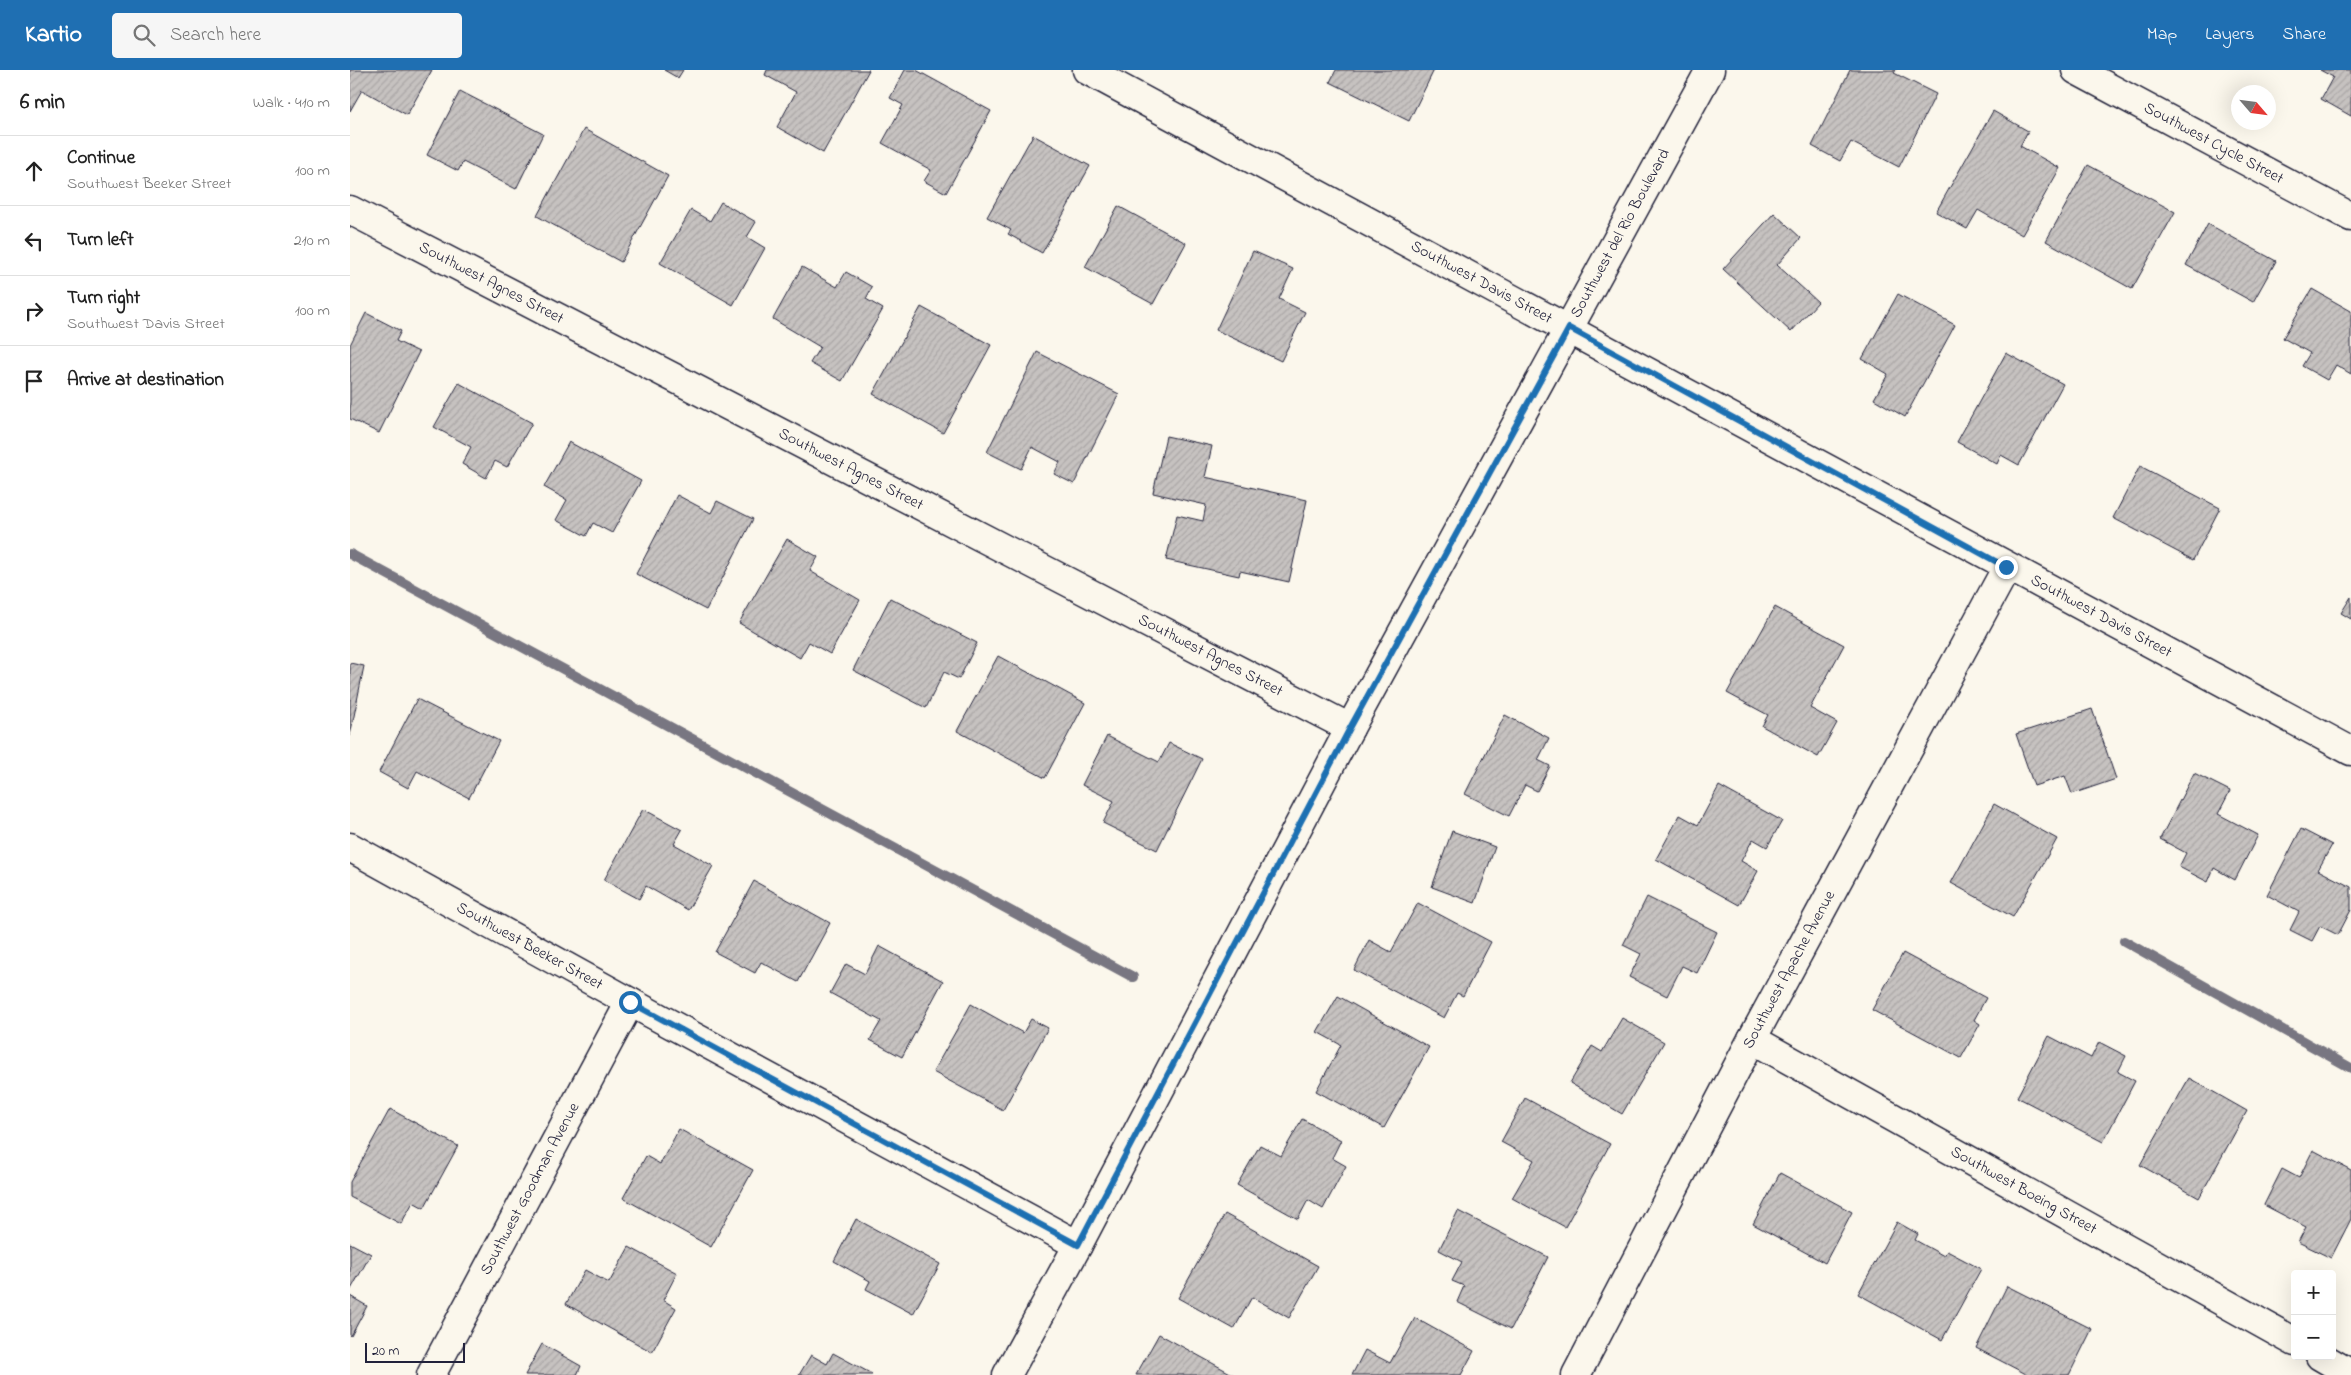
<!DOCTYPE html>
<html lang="en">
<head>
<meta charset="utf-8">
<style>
  body { margin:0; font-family:"Indie Flower",sans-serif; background:#f6f6f6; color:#222 }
  .controls { position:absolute; right:15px; bottom:15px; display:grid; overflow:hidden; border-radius:5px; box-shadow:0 5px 20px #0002 }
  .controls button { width:45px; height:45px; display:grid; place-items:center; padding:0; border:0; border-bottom:1px solid #e0e0e0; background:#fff; color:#222; font:25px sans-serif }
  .compass { position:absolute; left:1881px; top:15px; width:45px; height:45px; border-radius:50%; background:#fff; box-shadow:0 5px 20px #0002; rotate:118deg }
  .scale { position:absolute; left:15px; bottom:12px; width:100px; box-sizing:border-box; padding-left:5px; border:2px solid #22223b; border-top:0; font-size:14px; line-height:18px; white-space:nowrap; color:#22223b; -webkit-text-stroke:4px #fbf7ec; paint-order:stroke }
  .stop { position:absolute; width:15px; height:15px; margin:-11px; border:4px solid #1f6fb2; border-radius:50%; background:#fff }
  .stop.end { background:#1f6fb2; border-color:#fff; box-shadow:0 1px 5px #0008 }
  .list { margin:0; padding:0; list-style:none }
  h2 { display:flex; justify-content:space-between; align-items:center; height:65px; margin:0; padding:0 20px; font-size:21px }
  h2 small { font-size:16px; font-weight:400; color:#767676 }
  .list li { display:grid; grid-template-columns:32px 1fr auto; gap:15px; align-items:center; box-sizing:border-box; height:70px; padding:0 20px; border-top:1px solid #e0e0e0 }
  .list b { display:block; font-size:19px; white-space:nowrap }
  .list p { margin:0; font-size:16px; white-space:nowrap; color:#767676 }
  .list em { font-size:16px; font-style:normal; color:#767676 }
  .icon { flex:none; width:28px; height:28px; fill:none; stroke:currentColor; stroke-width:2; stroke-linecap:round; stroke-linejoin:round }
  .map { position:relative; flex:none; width:2001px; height:1305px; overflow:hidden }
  header { display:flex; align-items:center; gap:30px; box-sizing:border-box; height:70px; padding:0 25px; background:#1f6fb2; color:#fff }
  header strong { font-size:24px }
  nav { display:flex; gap:28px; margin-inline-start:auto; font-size:18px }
  .search { width:350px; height:45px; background:#f6f6f6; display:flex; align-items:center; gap:12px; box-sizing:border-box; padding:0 18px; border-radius:5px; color:#767676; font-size:19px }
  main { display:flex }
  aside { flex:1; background:#fff }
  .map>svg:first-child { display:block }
</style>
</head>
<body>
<header>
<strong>Kartio</strong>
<div class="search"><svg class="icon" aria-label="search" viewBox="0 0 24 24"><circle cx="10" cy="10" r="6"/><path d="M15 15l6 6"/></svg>Search here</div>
<nav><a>Map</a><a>Layers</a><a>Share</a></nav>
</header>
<main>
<aside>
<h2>6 min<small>Walk · 410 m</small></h2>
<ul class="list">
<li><svg class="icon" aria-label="ahead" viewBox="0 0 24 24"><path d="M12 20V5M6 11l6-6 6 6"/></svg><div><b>Continue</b><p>Southwest Beeker Street</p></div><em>100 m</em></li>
<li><svg class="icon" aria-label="left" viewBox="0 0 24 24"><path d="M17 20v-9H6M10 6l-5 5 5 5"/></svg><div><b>Turn left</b></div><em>210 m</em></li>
<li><svg class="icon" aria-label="right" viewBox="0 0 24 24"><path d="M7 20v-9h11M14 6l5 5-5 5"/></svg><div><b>Turn right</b><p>Southwest Davis Street</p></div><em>100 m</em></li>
<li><svg class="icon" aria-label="arrive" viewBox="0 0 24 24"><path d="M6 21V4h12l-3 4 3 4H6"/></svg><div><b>Arrive at destination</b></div></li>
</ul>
</aside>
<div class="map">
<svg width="2001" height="1305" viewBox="0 0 2001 1305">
  <defs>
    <pattern id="building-hatch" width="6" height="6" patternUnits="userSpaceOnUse" patternTransform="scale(1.25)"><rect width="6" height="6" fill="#c6c2c0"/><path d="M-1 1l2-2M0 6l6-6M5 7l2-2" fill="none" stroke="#aaa6a6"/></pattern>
  </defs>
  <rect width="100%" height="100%" fill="#fbf7ec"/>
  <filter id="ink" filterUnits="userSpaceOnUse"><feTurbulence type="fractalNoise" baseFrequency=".02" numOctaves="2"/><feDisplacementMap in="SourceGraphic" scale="10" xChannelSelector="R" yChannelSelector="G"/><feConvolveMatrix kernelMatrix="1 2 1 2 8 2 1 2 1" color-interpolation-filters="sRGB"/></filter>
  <g filter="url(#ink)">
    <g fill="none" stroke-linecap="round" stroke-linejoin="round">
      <g stroke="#787681" stroke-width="10">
        <polyline points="0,484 783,907"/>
        <polyline points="1774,871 2001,998"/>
      </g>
    </g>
    <g fill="url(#building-hatch)" stroke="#22223b">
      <polygon points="0,0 82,0 57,45 12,20 0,41"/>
      <polygon points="314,0 333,0 328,8"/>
      <polygon points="417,0 519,0 473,83 427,57 446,22 415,5"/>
      <polygon points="555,0 566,0 641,41 596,123 574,111 581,100 532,73 553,35 540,28"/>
      <polygon points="986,0 1084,0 1059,51 980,12"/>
      <polygon points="1500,0 1546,0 1544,3 1586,24 1549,97 1501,72 1490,91 1462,76"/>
      <polygon points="1970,0 2001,0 2001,46 1971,29 1983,7"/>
      <polygon points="110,21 193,64 166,119 113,92 108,101 77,85"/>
      <polygon points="1643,41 1678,61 1670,76 1710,98 1672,165 1628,140 1617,159 1586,142"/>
      <polygon points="234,59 318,106 271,192 187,146"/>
      <polygon points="683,65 740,96 692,183 658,164 661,160 637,147"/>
      <polygon points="1738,95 1825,142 1782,219 1696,171"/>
      <polygon points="371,132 406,152 397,167 415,178 383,235 310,193 341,140 360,151"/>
      <polygon points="768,136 836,173 803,234 735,197"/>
      <polygon points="1424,143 1451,168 1427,195 1468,232 1441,262 1373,199"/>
      <polygon points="1858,154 1926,191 1903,232 1836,195"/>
      <polygon points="903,181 943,199 929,229 955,242 931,291 866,260"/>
      <polygon points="452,197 487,217 496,202 522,217 516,229 533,239 492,311 460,293 470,277 423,249"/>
      <polygon points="1962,219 2001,241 2001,304 1986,295 1977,310 1952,296 1960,283 1933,268"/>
      <polygon points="1548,224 1605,255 1555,347 1524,329 1538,304 1512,289"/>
      <polygon points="571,237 641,275 593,363 523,324"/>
      <polygon points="16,243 51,261 46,271 69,282 29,363 0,349 0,275"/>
      <polygon points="687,282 769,324 724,414 704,404 710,392 682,377 671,399 637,382"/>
      <polygon points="1656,283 1713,314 1669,395 1651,385 1647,394 1607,372"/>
      <polygon points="109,313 182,353 157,397 145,391 136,408 112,394 121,377 84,357"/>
      <polygon points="816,366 862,376 855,407 957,430 939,512 890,501 889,506 816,490 827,445 853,451 856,435 803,423"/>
      <polygon points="219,372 291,411 262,463 243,453 236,466 206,450 217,430 194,417"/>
      <polygon points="1790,396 1870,438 1843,490 1763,448"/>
      <polygon points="327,425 361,443 367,431 403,449 356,540 286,504"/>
      <polygon points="437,469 468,487 460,501 510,530 480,584 459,572 450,588 389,553"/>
      <polygon points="2001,527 2001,549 1991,543"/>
      <polygon points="540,528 627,573 609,609 594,602 576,638 503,600"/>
      <polygon points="1425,537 1494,575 1460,638 1487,653 1468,687 1412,656 1418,645 1377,623"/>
      <polygon points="648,586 735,633 695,708 607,661"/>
      <polygon points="0,593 14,596 0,666"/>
      <polygon points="67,629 149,671 119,728 67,701 58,718 29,702"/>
      <polygon points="1742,639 1766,709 1722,724 1715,706 1684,716 1666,664"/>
      <polygon points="1155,645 1199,668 1188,690 1200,696 1187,721 1175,715 1159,746 1115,724"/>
      <polygon points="757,666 809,692 819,673 852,689 807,780 753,753 764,731 732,715"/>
      <polygon points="1844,703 1880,721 1868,744 1908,765 1885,810 1864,798 1858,812 1829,797 1836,783 1810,769"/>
      <polygon points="1369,716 1432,751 1417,777 1403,769 1391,791 1408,801 1389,835 1306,789 1330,745 1348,755"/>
      <polygon points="1644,734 1707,769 1663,847 1601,813"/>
      <polygon points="293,739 332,760 324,774 363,796 338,840 296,816 289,829 254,810"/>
      <polygon points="1951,759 1982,775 1968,800 2001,817 2001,840 1988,865 1970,856 1962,871 1940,860 1949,842 1917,825"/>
      <polygon points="1102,761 1145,777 1125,833 1082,817"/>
      <polygon points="404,811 480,853 448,912 411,892 405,903 365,882"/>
      <polygon points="1297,827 1367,862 1347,903 1332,896 1317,926 1279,907 1291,884 1273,875"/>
      <polygon points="1068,833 1141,872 1113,926 1107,923 1094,948 1004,900 1019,870 1041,882"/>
      <polygon points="529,876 593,911 552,987 520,970 531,951 480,923 496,894 515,904"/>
      <polygon points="1553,883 1636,928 1624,950 1630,954 1611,988 1522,940"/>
      <polygon points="988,926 1079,977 1034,1058 966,1021 991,975 967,962"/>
      <polygon points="621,934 673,963 681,949 698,958 653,1040 583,1002"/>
      <polygon points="1272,948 1314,972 1272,1044 1220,1013 1242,976 1252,982"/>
      <polygon points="1699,966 1741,988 1749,972 1776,986 1768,1002 1785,1011 1753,1072 1667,1027"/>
      <polygon points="1839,1008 1897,1041 1849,1128 1790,1095"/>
      <polygon points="1175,1028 1260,1074 1215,1157 1162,1128 1184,1090 1151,1072"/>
      <polygon points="40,1039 108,1076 74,1138 63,1132 51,1154 0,1127 0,1112"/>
      <polygon points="952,1049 991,1070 982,1088 996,1096 973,1139 958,1130 948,1149 887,1115 910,1075 931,1086"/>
      <polygon points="329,1059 403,1100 361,1177 273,1128 296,1086 310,1094"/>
      <polygon points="1963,1080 2001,1100 2001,1149 1981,1188 1948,1172 1956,1157 1914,1135 1932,1099 1949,1108"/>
      <polygon points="1430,1103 1502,1142 1475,1193 1403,1154"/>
      <polygon points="1108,1141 1198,1187 1161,1259 1107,1232 1114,1216 1102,1211 1112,1192 1089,1180"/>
      <polygon points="875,1144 968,1196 939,1248 902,1227 884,1259 828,1228"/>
      <polygon points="506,1149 590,1194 563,1244 516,1219 520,1211 484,1191"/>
      <polygon points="1547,1152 1568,1164 1565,1170 1594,1186 1597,1181 1631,1199 1592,1270 1508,1224"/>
      <polygon points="0,1173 21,1184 0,1221"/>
      <polygon points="279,1177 327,1203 313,1230 326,1238 302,1282 216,1234 235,1200 259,1213"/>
      <polygon points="1657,1216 1742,1259 1719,1305 1678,1305 1626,1278"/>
      <polygon points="0,1226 17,1236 1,1266 0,1265"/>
      <polygon points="1065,1248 1124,1281 1111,1305 1002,1305 1015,1280 1040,1293"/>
      <polygon points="809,1264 884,1305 786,1305"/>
      <polygon points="192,1274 231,1296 227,1305 175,1305"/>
      <polygon points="483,1283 522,1304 522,1305 449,1305 461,1285 477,1294"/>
    </g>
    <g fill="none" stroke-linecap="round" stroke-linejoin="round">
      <g stroke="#22223b" stroke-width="31">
        <g id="street">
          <path id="s1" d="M737 0 2001 681"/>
          <path id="s2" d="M1726 0 2001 147"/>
          <path id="s3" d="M0 140 1000 658"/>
          <path id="s4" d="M0 777 280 932 728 1175"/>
          <path id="s5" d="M1402 969 1945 1272"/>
          <polyline points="1970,1286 2001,1304"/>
          <path id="s6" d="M81 1305 280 932"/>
          <path id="s7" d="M1226 1305 1402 969 1657 497"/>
        </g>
      </g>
      <g stroke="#22223b" stroke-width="31">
        <g id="secondary">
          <path id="s8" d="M657 1305 728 1175 1000 658 1360 0"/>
        </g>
      </g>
      <use href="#street" stroke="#fbf7ec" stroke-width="28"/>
      <use href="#secondary" stroke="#fbf7ec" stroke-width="28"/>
    </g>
  </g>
  <g fill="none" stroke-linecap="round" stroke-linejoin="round" filter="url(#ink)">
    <polyline stroke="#1f6fb2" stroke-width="6" points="280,932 728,1175 1000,658 1219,258 1656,497"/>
  </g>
  <g text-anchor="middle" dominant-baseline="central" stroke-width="5" stroke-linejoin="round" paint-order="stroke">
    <g font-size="16" fill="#22223b" stroke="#fbf7ec">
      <text stroke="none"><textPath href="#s2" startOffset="156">Southwest Cycle Street</textPath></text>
      <text stroke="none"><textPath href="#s8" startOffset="1296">Southwest del Rio Boulevard</textPath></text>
      <text stroke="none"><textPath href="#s1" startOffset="448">Southwest Davis Street</textPath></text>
      <text stroke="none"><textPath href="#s3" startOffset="159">Southwest Agnes Street</textPath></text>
      <text stroke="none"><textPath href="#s3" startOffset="564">Southwest Agnes Street</textPath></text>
      <text stroke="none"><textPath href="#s1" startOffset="1152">Southwest Davis Street</textPath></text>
      <text stroke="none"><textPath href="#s3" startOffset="969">Southwest Agnes Street</textPath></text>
      <text stroke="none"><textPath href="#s4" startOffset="205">Southwest Beeker Street</textPath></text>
      <text stroke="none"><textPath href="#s7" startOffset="458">Southwest Apache Avenue</textPath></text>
      <text stroke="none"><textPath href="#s6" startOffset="211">Southwest Goodman Avenue</textPath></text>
      <text stroke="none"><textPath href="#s5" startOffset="311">Southwest Boeing Street</textPath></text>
    </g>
  </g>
</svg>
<div class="controls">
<button>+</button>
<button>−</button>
</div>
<svg class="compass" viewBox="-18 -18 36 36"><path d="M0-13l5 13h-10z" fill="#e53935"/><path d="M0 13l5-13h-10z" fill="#767676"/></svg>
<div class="scale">20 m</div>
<div class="stop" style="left:280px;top:932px"></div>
<div class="stop end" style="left:1656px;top:497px"></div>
</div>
</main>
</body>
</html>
